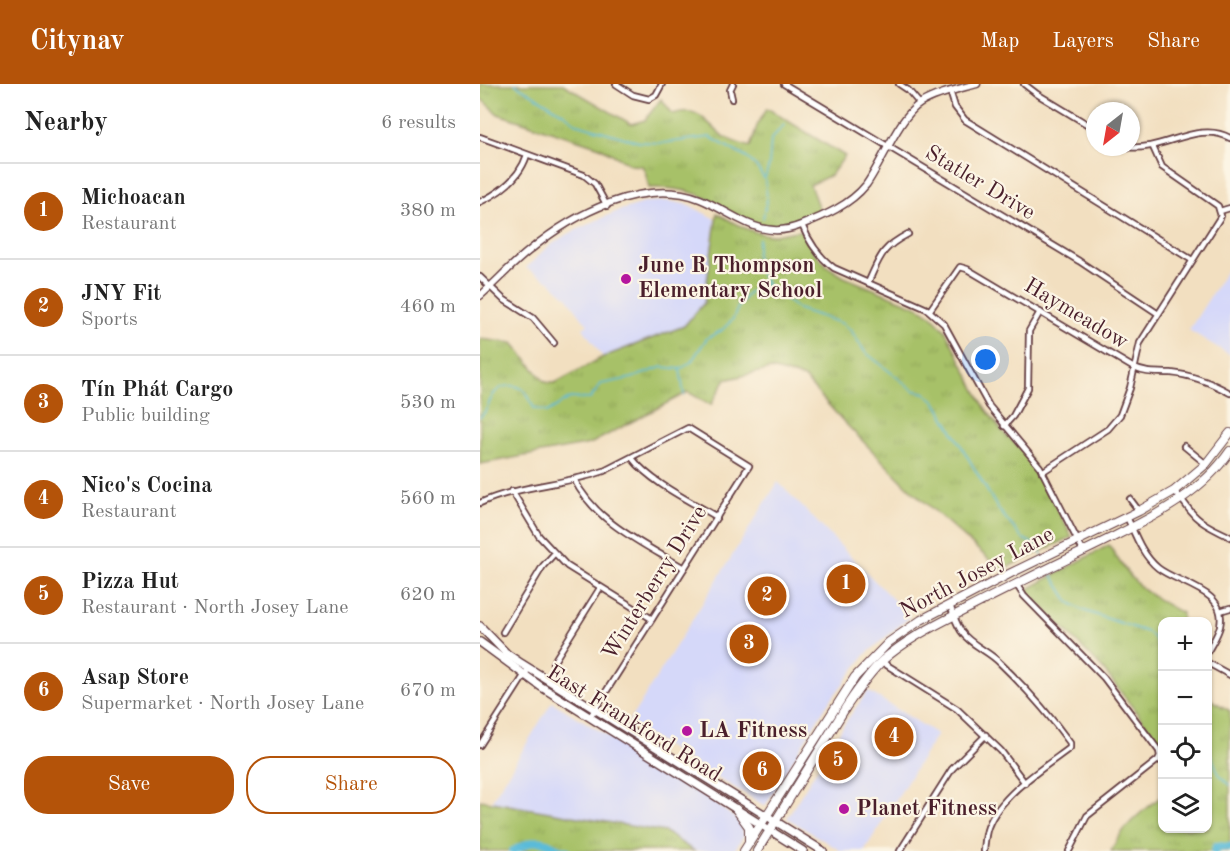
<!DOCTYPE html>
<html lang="en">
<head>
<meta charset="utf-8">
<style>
  body { margin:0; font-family:"Old Standard TT",serif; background:#f2f2f2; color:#222 }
  .controls { position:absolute; right:18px; bottom:18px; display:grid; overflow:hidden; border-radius:12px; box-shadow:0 2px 4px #0004 }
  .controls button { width:54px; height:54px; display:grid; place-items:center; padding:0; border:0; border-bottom:2px solid #e0e0e0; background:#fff; color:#222; font:30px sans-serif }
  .compass { position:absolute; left:606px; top:18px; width:54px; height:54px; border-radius:50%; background:#fff; box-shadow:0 2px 4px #0004; rotate:211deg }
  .you { position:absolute; left:506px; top:276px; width:21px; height:21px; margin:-15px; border:4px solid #fff; border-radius:50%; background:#1a73e8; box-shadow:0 0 0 9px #1a73e833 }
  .badge { display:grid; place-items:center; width:39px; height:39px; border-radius:50%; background:#b45309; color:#fff; font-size:20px; font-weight:700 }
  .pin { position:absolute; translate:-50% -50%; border:3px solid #fff; box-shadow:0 2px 6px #0006 }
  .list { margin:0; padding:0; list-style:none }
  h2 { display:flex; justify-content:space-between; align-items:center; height:78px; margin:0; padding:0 24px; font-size:26px }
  h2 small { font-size:20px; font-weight:400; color:#767676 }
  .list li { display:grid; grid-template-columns:39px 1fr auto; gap:18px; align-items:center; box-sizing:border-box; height:96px; padding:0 24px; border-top:2px solid #e0e0e0 }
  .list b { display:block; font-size:22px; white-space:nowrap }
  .list p { margin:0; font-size:20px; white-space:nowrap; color:#767676 }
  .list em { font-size:20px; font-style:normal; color:#767676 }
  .actions { display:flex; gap:12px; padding:18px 24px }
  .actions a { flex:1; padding:14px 0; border:2px solid #b45309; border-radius:24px; text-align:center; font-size:21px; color:#b45309 }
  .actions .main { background:#b45309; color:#fff }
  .icon { flex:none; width:33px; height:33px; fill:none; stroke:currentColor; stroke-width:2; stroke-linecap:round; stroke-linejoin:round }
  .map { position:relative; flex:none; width:750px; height:767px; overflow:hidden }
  header { display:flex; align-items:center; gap:36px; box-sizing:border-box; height:84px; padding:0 30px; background:#b45309; color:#fff }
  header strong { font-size:28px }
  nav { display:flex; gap:33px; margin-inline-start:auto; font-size:21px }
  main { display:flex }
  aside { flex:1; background:#fff }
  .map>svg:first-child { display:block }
</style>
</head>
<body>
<header>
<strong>Citynav</strong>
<nav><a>Map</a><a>Layers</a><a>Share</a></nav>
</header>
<main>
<aside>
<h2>Nearby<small>6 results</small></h2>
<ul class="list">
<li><span class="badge">1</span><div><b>Michoacan</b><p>Restaurant</p></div><em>380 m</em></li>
<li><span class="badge">2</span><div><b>JNY Fit</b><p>Sports</p></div><em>460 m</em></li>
<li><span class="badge">3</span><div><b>Tín Phát Cargo</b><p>Public building</p></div><em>530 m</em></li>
<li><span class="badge">4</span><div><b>Nico's Cocina</b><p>Restaurant</p></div><em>560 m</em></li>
<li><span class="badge">5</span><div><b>Pizza Hut</b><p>Restaurant · North Josey Lane</p></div><em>620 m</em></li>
<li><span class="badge">6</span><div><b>Asap Store</b><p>Supermarket · North Josey Lane</p></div><em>670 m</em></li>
</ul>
<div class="actions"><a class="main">Save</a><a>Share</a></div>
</aside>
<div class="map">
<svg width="750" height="767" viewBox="0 0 750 767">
  <defs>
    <pattern id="park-tufts" width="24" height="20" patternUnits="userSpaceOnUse" patternTransform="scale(1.5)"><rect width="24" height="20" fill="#a7c167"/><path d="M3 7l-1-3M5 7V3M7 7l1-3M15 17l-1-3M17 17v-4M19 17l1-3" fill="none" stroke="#91a55a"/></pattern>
  </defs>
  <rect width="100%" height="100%" fill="#fcf5e5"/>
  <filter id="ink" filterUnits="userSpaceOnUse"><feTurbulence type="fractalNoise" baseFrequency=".0167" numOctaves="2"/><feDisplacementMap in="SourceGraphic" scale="12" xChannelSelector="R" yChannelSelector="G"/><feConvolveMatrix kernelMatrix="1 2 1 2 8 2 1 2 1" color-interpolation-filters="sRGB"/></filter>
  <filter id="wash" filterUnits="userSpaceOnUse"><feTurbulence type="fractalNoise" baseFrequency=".008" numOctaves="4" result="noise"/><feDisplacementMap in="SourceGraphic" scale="24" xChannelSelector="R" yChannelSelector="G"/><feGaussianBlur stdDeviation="1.35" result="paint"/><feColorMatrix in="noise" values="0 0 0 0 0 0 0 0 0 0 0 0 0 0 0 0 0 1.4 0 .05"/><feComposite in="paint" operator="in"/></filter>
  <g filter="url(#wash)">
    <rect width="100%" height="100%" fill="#f2dfc0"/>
    <g fill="#d5d8f9">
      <polygon points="189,117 209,121 235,135 224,219 205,242 123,273 103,244 108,241 87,213 69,197 46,184 64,166 84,152 113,138 138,127 167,118"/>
      <polygon points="750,181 750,271 709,246"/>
      <polygon points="298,398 430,533 386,570 346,622 285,722 148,639"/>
      <polygon points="388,607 457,650 384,767 361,767 307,734 367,636"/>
      <polygon points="72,618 217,706 259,737 264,751 254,767 214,767 185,748 11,718"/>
    </g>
    <g fill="url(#park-tufts)" stroke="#787049" stroke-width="1.5">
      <path d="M0 0H83L151 40 165 36 181 15 193 30C219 21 225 38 243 52 250 57 261 60 270 63L277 42 287 24 365 72 351 91 330 101 340 128C314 141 287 148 260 133 249 128 239 120 228 115 210 106 189 103 169 104L165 87 162 82 151 81 120 63 18 30 0 14Z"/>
      <path d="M237 129C254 139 273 151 294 151 304 150 313 146 322 147L334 168 348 183 364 193 440 224 452 232 465 246 505 324 523 348 550 374 592 453 521 486 430 405 364 338 324 294 291 285 245 296 231 321 208 308 110 360 0 380V255L33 259 64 297 69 299H75L123 273 204 242 224 219Z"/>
      <path d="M629 461C651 499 664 509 702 529L701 537 682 538V666L677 655 623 585 546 506Z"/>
      <path d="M728 614 750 627V767H631C644 740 660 729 682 712V744H728Z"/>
      <polygon points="0,716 185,748 214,767 0,767"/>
    </g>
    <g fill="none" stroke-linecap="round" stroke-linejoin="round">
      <g stroke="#5abbd9" stroke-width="1.5">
        <polyline points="35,0 83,29 98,40 159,58 183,59 230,53 267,74 276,82 285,96 287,115 283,134"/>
        <polyline points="285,94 289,81 291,55 304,41"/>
        <path d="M279 155C274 176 276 183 287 201"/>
        <polyline points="200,285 204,311"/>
        <path d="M0 333C8 327 7 321 12 313 18 301 34 298 45 307 49 312 51 319 54 324L67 328 90 314 110 315 121 300 152 294 182 283 201 285 211 278 227 254 241 247 253 235 259 221 269 208 287 201 318 225 361 239 370 245 385 268 433 306 445 309 455 317 518 425 542 454 557 462 562 471"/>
        <polyline points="569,486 589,518 602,526 667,548 675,555 682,571"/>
        <polyline points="728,665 739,690 750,701"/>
      </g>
      <g stroke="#5abbd9" stroke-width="8">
        <path d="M33 767C44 761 55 754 67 759 74 762 79 766 87 767"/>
        <polyline points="735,767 736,762 750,763"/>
      </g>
    </g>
  </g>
  <g filter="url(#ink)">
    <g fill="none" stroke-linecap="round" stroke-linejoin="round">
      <g stroke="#633c41" stroke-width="8">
        <g id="minor">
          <polyline points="136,0 153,11 169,15 176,11 182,0"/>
          <polyline points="304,0 599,177 677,229"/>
          <polyline points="419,0 428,6 439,19"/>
          <polyline points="544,0 557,10 615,45"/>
          <polyline points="470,7 475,23 485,36 712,176"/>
          <polyline points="252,15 250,6 253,0"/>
          <polyline points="0,53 104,91 115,100 127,122"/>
          <path d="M648 63C682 68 718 36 750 54"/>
          <path d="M0 118C21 108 40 93 47 71"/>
          <polyline points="740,127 750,124"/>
          <path d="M322 141C329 158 339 173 354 184L447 225 464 240 509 322 560 383 603 467"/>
          <polyline points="0,193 23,215 53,234 74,259"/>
          <path d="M388 199C400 173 401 164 428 150"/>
          <path d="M450 226 480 183 487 185 654 284C667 290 677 288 691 289 712 291 732 299 750 309"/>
          <polyline points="524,342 533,332 548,304 549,247 560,228"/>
          <polyline points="704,362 726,380"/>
          <path d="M152 374C170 398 210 417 237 433"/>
          <polyline points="562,388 628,345 640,331 650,304 660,259 741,132 738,122 682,83 673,63"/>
          <path d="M94 395C115 438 164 460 204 484"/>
          <polyline points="32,407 59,452 87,482 172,535"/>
          <path d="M694 407C703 415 707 425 716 433 725 442 739 447 750 453"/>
          <polyline points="650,415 659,427"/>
          <path d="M0 419C40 401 83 401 124 387L208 344 269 382 110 633"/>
          <path d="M647 433C655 450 662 471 678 484 698 500 748 506 740 542 738 551 732 559 728 567"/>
          <polyline points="536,500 544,512 624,594 679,667 680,672 678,676 607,732 589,767"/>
          <path d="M470 521C473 530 476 539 481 547 490 561 509 567 520 579 546 604 569 630 590 659V664C563 684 520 711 508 743 505 751 505 759 504 767"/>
          <polyline points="740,527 750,524"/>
          <polyline points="23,548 63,482 74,470"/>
          <polyline points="402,578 477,625 521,667 545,699"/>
          <polyline points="73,579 120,504"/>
          <polyline points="728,579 750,591"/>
          <polyline points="0,661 49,584"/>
          <polyline points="420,767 472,685 506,651"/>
        </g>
      </g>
      <g stroke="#633c41" stroke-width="9">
        <path id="tertiary" d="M0 212C17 197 32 180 50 166 93 130 164 93 220 115 255 129 280 158 321 141 344 132 370 121 386 101 402 79 419 32 441 19 458 9 479 5 497 0"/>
      </g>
      <g stroke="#633c41" stroke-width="10">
        <g id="secondary">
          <polyline points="0,542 27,570 39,578 343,767"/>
          <polyline points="0,558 60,602 323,767"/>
        </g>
      </g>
      <g stroke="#633c41" stroke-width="10">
        <g id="primary">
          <polyline points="256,725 269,743 269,759"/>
          <polyline points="264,767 375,593 409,558 441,536 531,489 659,427 694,407 726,380 750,349"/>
          <path d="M277 767 366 623C377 607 389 589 403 576 428 554 456 541 485 526 535 500 586 476 637 451 679 430 723 407 750 367"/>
        </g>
      </g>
      <use href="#minor" stroke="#fff" stroke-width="4.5"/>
      <use href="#tertiary" stroke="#fff" stroke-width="6"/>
      <use href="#secondary" stroke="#fff" stroke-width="7"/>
      <use href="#primary" stroke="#fff" stroke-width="8"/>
    </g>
  </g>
  <g fill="#b5179e" stroke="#fcf5e5" stroke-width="2">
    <circle cx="146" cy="195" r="6"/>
    <circle cx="207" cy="647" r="6"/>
    <circle cx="364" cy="725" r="6"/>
  </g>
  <g text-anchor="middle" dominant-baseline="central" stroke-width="4.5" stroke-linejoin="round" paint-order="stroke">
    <g font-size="22" fill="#4a1f2b" stroke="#fcf5e5">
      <text transform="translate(500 99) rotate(31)">Statler Drive</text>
      <text transform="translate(596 230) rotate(31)">Haymeadow</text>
      <text transform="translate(497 489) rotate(-28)">North Josey Lane</text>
      <text transform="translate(175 499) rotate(-58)">Winterberry Drive</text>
      <text transform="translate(154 640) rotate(32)">East Frankford Road</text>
    </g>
    <g font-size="22" font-weight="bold" fill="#4a1f2b" stroke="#fcf5e5" text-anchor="start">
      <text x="158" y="182">June R Thompson<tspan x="158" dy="25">Elementary School</tspan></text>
      <text x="219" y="647">LA Fitness</text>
      <text x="376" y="725">Planet Fitness</text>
    </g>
  </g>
</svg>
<div class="controls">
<button>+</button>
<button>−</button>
<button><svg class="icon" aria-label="locate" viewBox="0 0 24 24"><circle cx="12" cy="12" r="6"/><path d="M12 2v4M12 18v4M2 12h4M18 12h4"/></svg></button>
<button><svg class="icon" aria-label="layers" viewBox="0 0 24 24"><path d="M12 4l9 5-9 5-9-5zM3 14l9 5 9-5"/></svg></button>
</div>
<svg class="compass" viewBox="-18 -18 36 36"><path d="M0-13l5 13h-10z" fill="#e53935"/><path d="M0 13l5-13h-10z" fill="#767676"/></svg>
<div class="you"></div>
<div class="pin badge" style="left:366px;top:500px">1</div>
<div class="pin badge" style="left:287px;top:512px">2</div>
<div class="pin badge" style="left:269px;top:560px">3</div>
<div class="pin badge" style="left:414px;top:653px">4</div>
<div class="pin badge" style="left:358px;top:677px">5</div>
<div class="pin badge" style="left:282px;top:687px">6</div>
</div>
</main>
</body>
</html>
